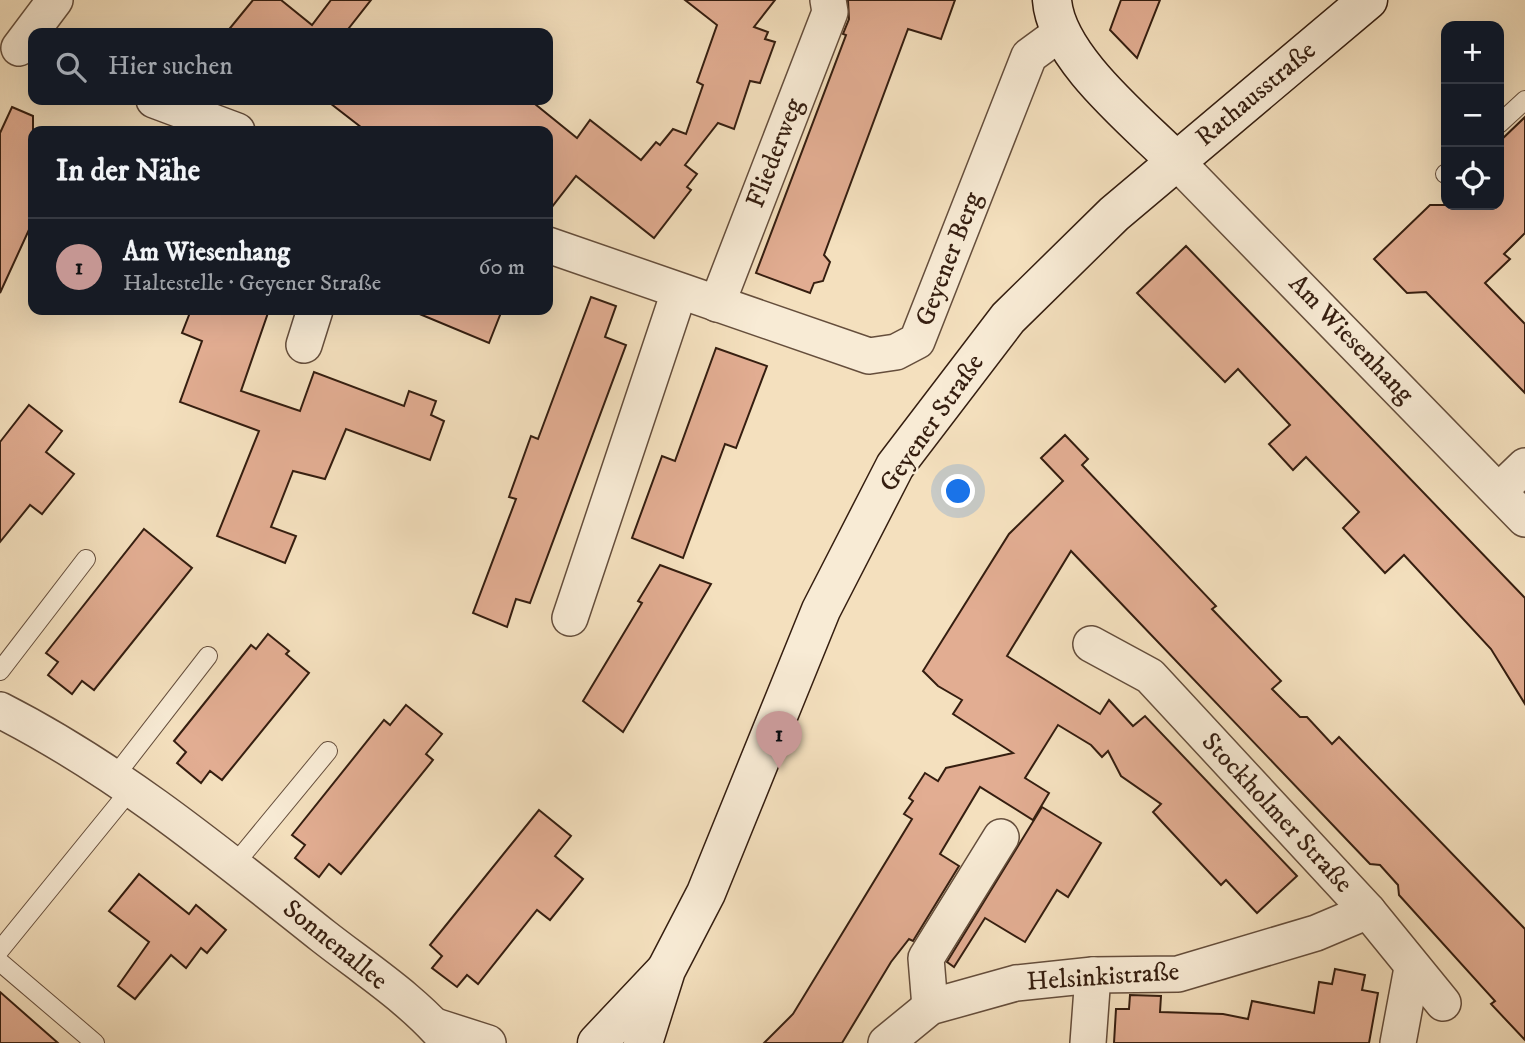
<!DOCTYPE html>
<html lang="de">
<head>
<meta charset="utf-8">
<style>
  body { margin:0; font-family:"IM FELL DW Pica",serif; background:#20242c; color:#f1f3f6 }
  .controls { position:absolute; right:21px; top:21px; display:grid; overflow:hidden; border-radius:14px; box-shadow:0 7px 28px #0002 }
  .controls button { width:63px; height:63px; display:grid; place-items:center; padding:0; border:0; border-bottom:2px solid #363941; background:#171b24; color:#f1f3f6; font:35px sans-serif }
  .you { position:absolute; left:959px; top:492px; width:24px; height:24px; margin:-18px; border:5px solid #fff; border-radius:50%; background:#1a73e8; box-shadow:0 0 0 10px #1a73e833 }
  .badge { display:grid; place-items:center; width:46px; height:46px; border-radius:50%; background:#c59692; color:#111; font-size:23px; font-weight:700 }
  .pin { position:absolute; translate:-50% -58px; filter:drop-shadow(0 2px 4px #0008) }
  .pin::after { content:''; position:absolute; top:37px; width:24px; height:21px; background:inherit; clip-path:polygon(0 0,100% 0,50% 100%) }
  .list { margin:0; padding:0; list-style:none }
  h2 { display:flex; justify-content:space-between; align-items:center; height:91px; margin:0; padding:0 28px; font-size:30px }
  h2 small { font-size:23px; font-weight:400; color:#9ea1a6 }
  .list li { display:grid; grid-template-columns:46px 1fr auto; gap:21px; align-items:center; box-sizing:border-box; height:98px; padding:0 28px; border-top:2px solid #363941 }
  .list b { display:block; font-size:26px; white-space:nowrap }
  .list p { margin:0; font-size:23px; white-space:nowrap; color:#9ea1a6 }
  .list em { font-size:23px; font-style:normal; color:#9ea1a6 }
  .icon { flex:none; width:38px; height:38px; fill:none; stroke:currentColor; stroke-width:2; stroke-linecap:round; stroke-linejoin:round }
  .map { position:relative; flex:none; width:1525px; height:1043px; overflow:hidden }
  .search { position:absolute; background:#171b24; box-shadow:0 7px 28px #0002; left:28px; top:28px; width:525px; height:77px; display:flex; align-items:center; gap:18px; box-sizing:border-box; padding:0 24px; border-radius:14px; color:#9ea1a6; font-size:26px }
  .panel { position:absolute; background:#171b24; box-shadow:0 7px 28px #0002; left:28px; top:126px; width:525px; height:189px; border-radius:14px }
  .map>svg:first-child { display:block }
</style>
</head>
<body>
<div class="map">
<svg width="1525" height="1043" viewBox="0 0 1525 1043">
  <rect width="100%" height="100%" fill="#f4e0be"/>
  <filter id="stains"><feTurbulence type="fractalNoise" baseFrequency=".00286" numOctaves="4"/><feColorMatrix values="0 0 0 0 .2 0 0 0 0 .09 0 0 0 0 .02 0 0 0 .5 -.17"/></filter>
  <radialGradient id="worn" r=".72"><stop offset=".6" stop-color="#630" stop-opacity="0"/><stop offset="1" stop-color="#630" stop-opacity=".3"/></radialGradient>
  <g fill="#e2ad92" stroke="#351e10" stroke-width="2">
    <polygon points="253,0 281,0 312,25 331,0 371,0 345,33 226,33"/>
    <polygon points="685,0 775,0 754,27 768,32 765,39 775,42 760,83 750,81 734,129 718,123 685,165 697,174 687,187 691,190 654,238 576,176 548,212 548,131 366,131 326,100 530,100 577,138 590,120 641,160 656,142 660,145 673,129 686,134 703,85 697,82 717,25"/>
    <polygon points="848,0 955,0 941,39 908,29 824,255 830,262 823,281 814,283 810,293 756,273 846,35 843,34 849,19"/>
    <polygon points="1121,0 1160,0 1137,58 1110,30"/>
    <polygon points="12,107 33,116 33,221 0,293 0,133"/>
    <polygon points="1525,117 1525,233 1504,254 1510,259 1485,283 1525,324 1525,393 1426,292 1407,293 1374,259 1430,205 1499,205 1499,142"/>
    <polygon points="1186,246 1525,598 1525,704 1491,649 1404,555 1385,573 1343,528 1359,512 1306,457 1293,470 1269,444 1290,425 1238,369 1225,382 1137,293"/>
    <polygon points="591,297 616,306 605,337 626,345 530,603 516,599 507,627 473,613 516,499 509,497 531,436 538,439"/>
    <polygon points="191,310 269,310 241,391 300,411 314,372 404,406 409,391 436,401 431,415 444,421 430,460 346,429 325,479 293,471 271,527 296,536 285,563 217,536 259,431 180,402 202,341 182,333"/>
    <polygon points="410,310 502,310 489,343"/>
    <polygon points="716,348 767,366 736,448 725,444 683,558 632,538 662,456 675,461"/>
    <polygon points="29,405 62,431 46,452 74,474 42,514 30,505 0,542 0,442"/>
    <polygon points="1065,435 1088,459 1082,465 1216,606 1212,609 1281,681 1272,689 1300,717 1307,717 1332,744 1339,737 1525,929 1525,1040 1491,1004 1495,1001 1399,895 1398,885 1380,865 1370,864 1071,551 1007,656 1100,714 1109,700 1133,726 1145,716 1297,876 1257,913 1226,880 1221,885 1163,823 1153,812 1161,804 1121,776 1108,751 1102,757 1091,745 1058,725 1025,778 1049,793 1033,820 980,787 940,854 959,866 913,941 909,939 891,962 842,1043 764,1043 793,1014 912,819 904,814 913,801 909,798 925,773 938,781 946,768 1013,753 953,714 962,700 938,686 923,671 1009,534 1063,481 1041,458"/>
    <polygon points="144,529 192,568 94,690 82,681 72,694 48,675 58,662 46,653"/>
    <polygon points="660,565 711,584 623,732 583,701 642,603 638,601"/>
    <polygon points="268,634 289,651 286,654 309,673 222,780 210,771 201,783 177,763 186,752 174,741 251,645 256,649"/>
    <polygon points="406,705 442,734 426,754 433,760 341,874 329,864 319,877 295,858 305,845 292,835 384,720 390,725"/>
    <polygon points="1042,807 1101,843 1068,897 1057,890 1025,942 985,918 954,967 947,962"/>
    <polygon points="539,810 571,836 555,856 583,879 550,920 537,910 478,984 467,975 457,987 432,968 442,956 430,945"/>
    <polygon points="139,874 189,914 196,905 226,930 207,953 201,948 186,968 171,955 135,999 118,986 149,942 109,911"/>
    <polygon points="1335,969 1365,975 1362,990 1378,993 1369,1043 1114,1043 1116,1009 1129,1009 1130,995 1161,996 1160,1012 1223,1014 1248,1019 1252,1001 1314,1013 1319,982 1332,984"/>
    <polygon points="0,992 58,1043 0,1043"/>
  </g>
  <g fill="none" stroke-linecap="round" stroke-linejoin="round">
    <g stroke="#654e3c" stroke-width="20">
      <g id="lane">
        <polyline points="1499,124 1525,100"/>
        <polyline points="1445,174 1446,173"/>
        <polyline points="0,671 86,559"/>
        <polyline points="115,776 208,656"/>
        <polyline points="234,865 328,751"/>
        <polyline points="0,950 131,789"/>
        <polyline points="0,962 95,1043"/>
      </g>
    </g>
    <g stroke="#654e3c" stroke-width="38">
      <g id="street">
        <polyline points="19,48 55,0"/>
        <polyline points="154,100 237,131"/>
        <polyline points="1176,161 1525,519"/>
        <polyline points="548,245 869,356 896,352 917,341 1029,56 1059,34"/>
        <polyline points="717,304 830,12 828,0"/>
        <polyline points="304,345 315,310"/>
        <polyline points="1499,491 1525,466"/>
        <polyline points="570,618 679,292"/>
        <polyline points="1091,644 1150,676 1368,911 1443,1003"/>
        <path d="M0 710C118 770 220 854 323 936 365 969 415 1001 449 1043"/>
        <polyline points="930,1007 926,958 1001,837"/>
        <polyline points="435,1026 488,1043"/>
        <polyline points="886,1043 930,1007 1016,983 1093,975 1178,974 1316,933 1368,911"/>
        <polyline points="1088,1043 1093,975"/>
        <polyline points="1398,1043 1412,968"/>
      </g>
    </g>
    <g stroke="#351e10" stroke-width="41">
      <g id="secondary">
        <path d="M1052 0C1056 57 1136 121 1176 161"/>
        <polyline points="597,1043 664,972"/>
        <polyline points="643,1043 666,970 706,893 821,610 895,466 1008,318 1114,214 1368,0"/>
      </g>
    </g>
    <use href="#lane" stroke="#f8ebd5" stroke-width="18"/>
    <use href="#street" stroke="#f8ebd5" stroke-width="35"/>
    <use href="#secondary" stroke="#f8ebd5" stroke-width="38"/>
  </g>
  <g text-anchor="middle" dominant-baseline="central" stroke-width="5" stroke-linejoin="round" paint-order="stroke">
    <g font-size="26" fill="#351e10" stroke="#f8ebd5">
      <text transform="translate(1256 94) rotate(-40)">Rathausstraße</text>
      <text transform="translate(775 153) rotate(-69)">Fliederweg</text>
      <text transform="translate(949 259) rotate(-69)">Geyener Berg</text>
      <text transform="translate(1351 339) rotate(46)">Am Wiesenhang</text>
      <text transform="translate(932 423) rotate(-55)">Geyener Straße</text>
      <text transform="translate(1277 813) rotate(47)">Stockholmer Straße</text>
      <text transform="translate(335 945) rotate(39)">Sonnenallee</text>
      <text transform="translate(1103 977) rotate(-4)">Helsinkistraße</text>
    </g>
  </g>
  <rect width="100%" height="100%" filter="url(#stains)"/>
  <rect width="100%" height="100%" fill="url(#worn)"/>
</svg>
<div class="controls">
<button>+</button>
<button>−</button>
<button><svg class="icon" aria-label="locate" viewBox="0 0 24 24"><circle cx="12" cy="12" r="6"/><path d="M12 2v4M12 18v4M2 12h4M18 12h4"/></svg></button>
</div>
<div class="you"></div>
<div class="pin badge" style="left:779px;top:769px">1</div>
<div class="search"><svg class="icon" aria-label="search" viewBox="0 0 24 24"><circle cx="10" cy="10" r="6"/><path d="M15 15l6 6"/></svg>Hier suchen</div>
<section class="panel">
<h2>In der Nähe<small></small></h2>
<ul class="list">
<li><span class="badge">1</span><div><b>Am Wiesenhang</b><p>Haltestelle · Geyener Straße</p></div><em>60 m</em></li>
</ul>
</section>
</div>
</body>
</html>
